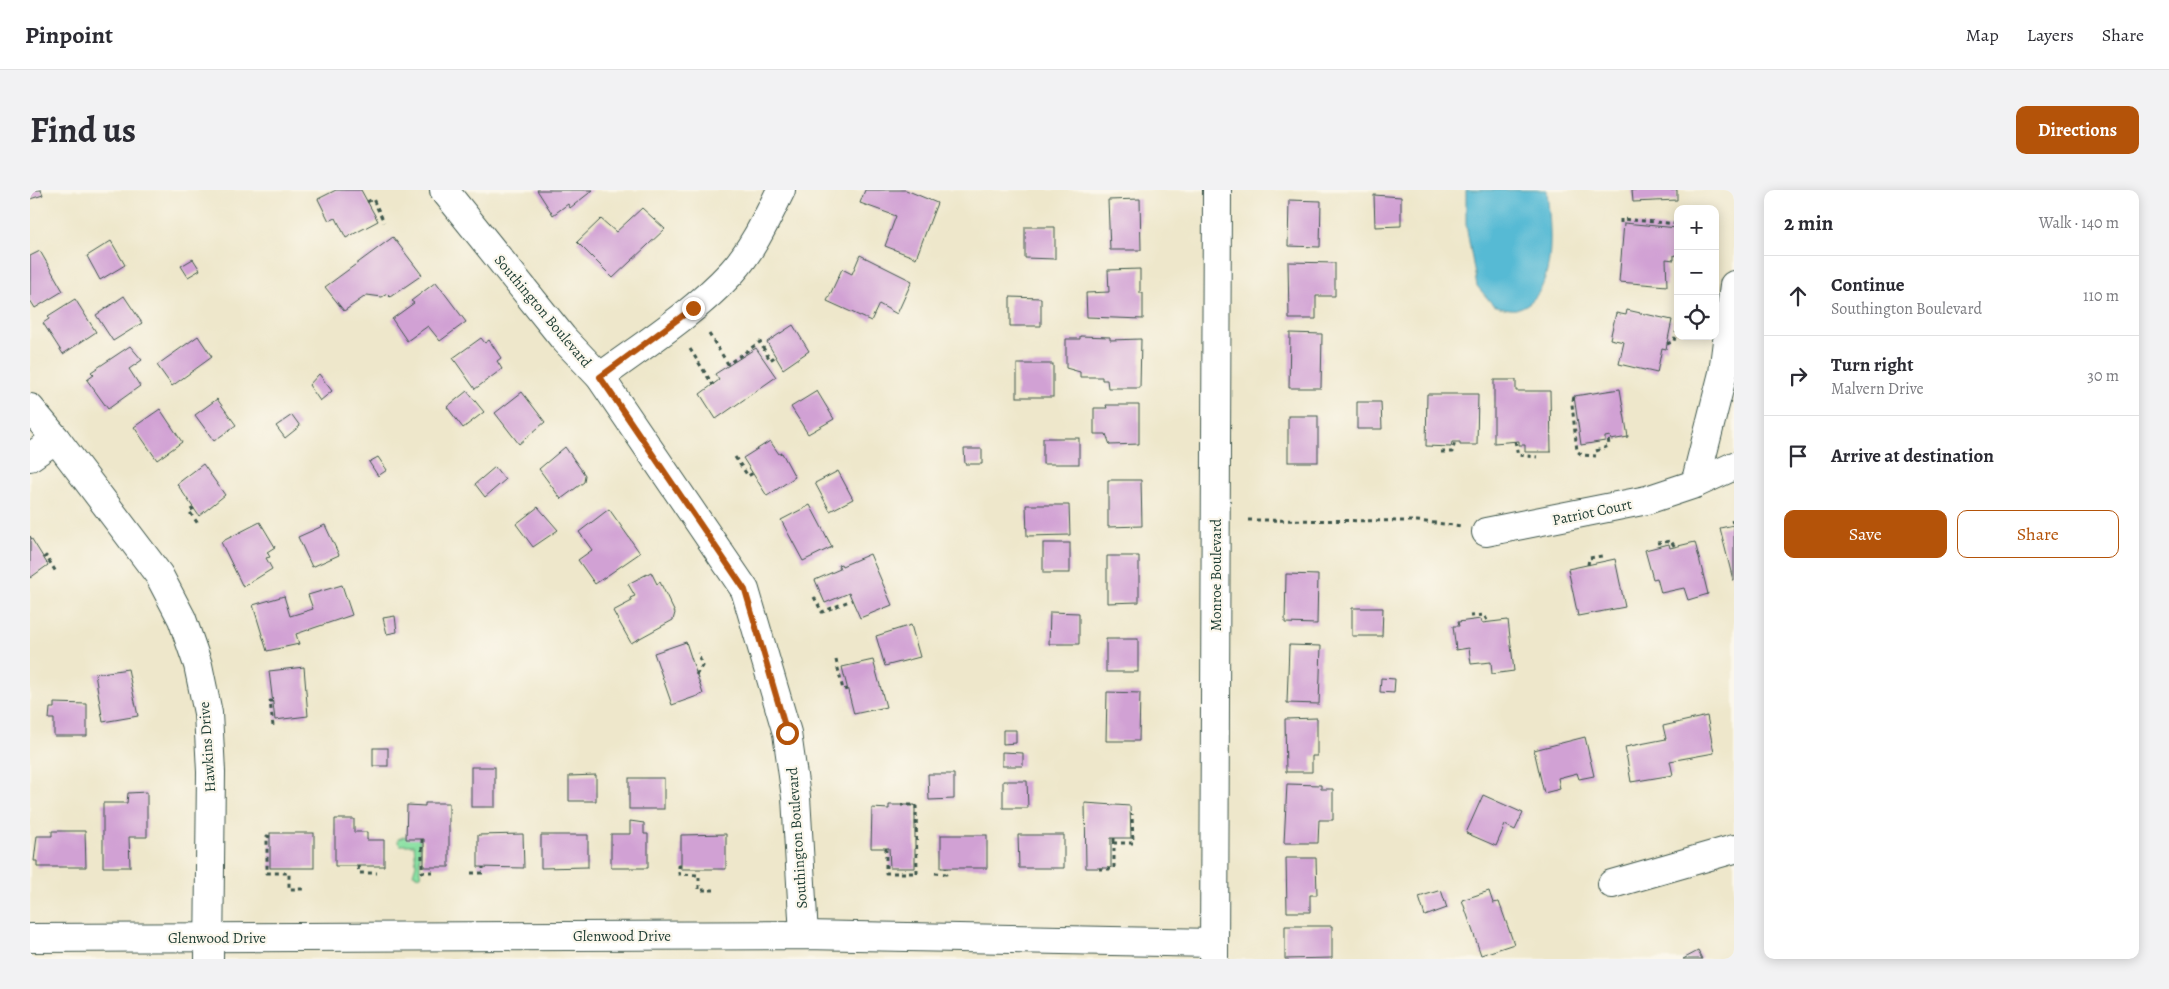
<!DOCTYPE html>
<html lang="en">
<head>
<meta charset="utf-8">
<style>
  body { margin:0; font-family:Alegreya,serif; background:#f2f2f3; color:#2b2b33 }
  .controls { position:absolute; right:15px; top:15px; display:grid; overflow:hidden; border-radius:10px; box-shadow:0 2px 12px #0003 }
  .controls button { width:45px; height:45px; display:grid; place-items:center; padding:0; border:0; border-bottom:1px solid #e1e1e2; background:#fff; color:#2b2b33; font:25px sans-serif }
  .stop { position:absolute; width:15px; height:15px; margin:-11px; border:4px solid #b45309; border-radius:50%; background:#fff }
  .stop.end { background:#b45309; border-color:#fff; box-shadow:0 1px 5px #0008 }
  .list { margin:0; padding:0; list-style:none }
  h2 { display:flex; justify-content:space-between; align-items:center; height:65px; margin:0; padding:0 20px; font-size:21px }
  h2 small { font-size:16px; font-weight:400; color:#7c7c81 }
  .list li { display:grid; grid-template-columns:32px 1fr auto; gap:15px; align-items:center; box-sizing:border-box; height:80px; padding:0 20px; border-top:1px solid #e1e1e2 }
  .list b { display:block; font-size:19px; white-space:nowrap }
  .list p { margin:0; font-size:16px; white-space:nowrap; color:#7c7c81 }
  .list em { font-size:16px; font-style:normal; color:#7c7c81 }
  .actions { display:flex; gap:10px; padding:15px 20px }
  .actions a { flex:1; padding:11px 0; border:1px solid #b45309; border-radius:10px; text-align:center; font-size:18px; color:#b45309 }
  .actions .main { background:#b45309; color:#fff }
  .icon { flex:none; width:28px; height:28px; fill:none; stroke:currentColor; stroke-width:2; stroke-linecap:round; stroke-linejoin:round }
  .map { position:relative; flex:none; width:1704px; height:769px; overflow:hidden; border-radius:10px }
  header { display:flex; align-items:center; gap:30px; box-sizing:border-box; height:70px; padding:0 25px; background:#fff; border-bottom:1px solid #e1e1e2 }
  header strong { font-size:24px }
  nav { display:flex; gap:28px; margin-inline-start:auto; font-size:18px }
  .intro { display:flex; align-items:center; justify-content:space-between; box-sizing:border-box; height:120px; padding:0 30px }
  h1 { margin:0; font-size:35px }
  .button { padding:12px 22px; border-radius:10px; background:#b45309; color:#fff; font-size:18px; font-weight:700 }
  main { display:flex; gap:30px; padding:0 30px }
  aside { flex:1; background:#fff; border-radius:10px; box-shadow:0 2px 12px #0003 }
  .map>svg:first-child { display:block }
</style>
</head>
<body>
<header>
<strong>Pinpoint</strong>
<nav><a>Map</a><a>Layers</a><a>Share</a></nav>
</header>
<div class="intro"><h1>Find us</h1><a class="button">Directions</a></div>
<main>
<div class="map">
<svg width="1704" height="769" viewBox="0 0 1704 769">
  <rect width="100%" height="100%" fill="#fbf7ec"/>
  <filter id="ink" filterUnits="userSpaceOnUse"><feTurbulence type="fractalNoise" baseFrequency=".02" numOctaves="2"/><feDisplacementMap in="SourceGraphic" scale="10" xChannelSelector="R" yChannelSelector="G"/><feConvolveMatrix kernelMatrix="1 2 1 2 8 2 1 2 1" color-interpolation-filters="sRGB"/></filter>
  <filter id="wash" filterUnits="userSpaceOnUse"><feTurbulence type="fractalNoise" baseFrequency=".0096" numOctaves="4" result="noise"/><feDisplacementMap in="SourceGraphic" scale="20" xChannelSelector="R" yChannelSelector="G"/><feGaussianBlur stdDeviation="1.12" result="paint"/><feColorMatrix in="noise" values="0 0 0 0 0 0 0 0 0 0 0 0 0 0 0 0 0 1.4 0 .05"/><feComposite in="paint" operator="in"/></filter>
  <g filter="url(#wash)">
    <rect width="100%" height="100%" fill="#eee7cb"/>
    <polygon fill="#8ae0a3" stroke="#548e6c" points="376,646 390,649 390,682 392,684 389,686 383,684 386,674 384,655 370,655 368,652 368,649"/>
    <path fill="#56bad4" stroke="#3a7c84" d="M1436 0H1517C1520 34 1530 108 1486 119 1480 120 1470 117 1463 115L1447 96 1436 35Z"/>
    <g id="blocks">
      <g fill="#d1a1d4">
        <polygon points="0,0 11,0 13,5 0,9"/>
        <polygon points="306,0 331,0 348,31 316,48 306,28 299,31 288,9"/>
        <polygon points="507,0 563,0 540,18 538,14 523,25"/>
        <polygon points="835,0 876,0 907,13 886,68 855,56 866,26 830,13"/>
        <polygon points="1602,0 1647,0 1647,10 1603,12"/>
        <polygon points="1344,5 1371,7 1371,36 1345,37"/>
        <polygon points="1110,9 1111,60 1080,60 1078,10"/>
        <polygon points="1259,10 1291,11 1290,57 1258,56"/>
        <polygon points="612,18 635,39 583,88 547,52 571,29 586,42"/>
        <polygon points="1594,33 1648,38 1648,66 1644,65 1644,70 1636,69 1637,96 1589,92"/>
        <polygon points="995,37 1025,37 1025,69 995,68"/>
        <polygon points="363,47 392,85 360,107 357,104 352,107 337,105 314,121 295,97"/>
        <polygon points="81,51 95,75 70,90 57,66"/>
        <polygon points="10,61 33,101 5,118 0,110 0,66"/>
        <polygon points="830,65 882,91 867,124 849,114 841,131 797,111 812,79 822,84"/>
        <polygon points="163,69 170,80 158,87 151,76"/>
        <polygon points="1258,72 1305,73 1305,106 1286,106 1286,129 1259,129"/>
        <polygon points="1110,79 1110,103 1113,103 1113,129 1057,127 1056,103 1079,102 1078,80"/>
        <polygon points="406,92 436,132 410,151 398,136 377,151 362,129 384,113 381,111"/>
        <polygon points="94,106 112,133 83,151 66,125"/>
        <polygon points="980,107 1011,108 1011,136 980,136"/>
        <polygon points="45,109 66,142 33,164 13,133 19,129 18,126"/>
        <polygon points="1597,120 1642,130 1636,159 1632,158 1627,183 1589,174 1594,152 1580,149 1586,123 1596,125"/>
        <polygon points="763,135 779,161 753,179 737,152"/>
        <polygon points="1260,143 1292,144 1291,198 1259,198"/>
        <polygon points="168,146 182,167 142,196 127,175"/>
        <polygon points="1050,146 1080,147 1080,150 1111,149 1110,198 1078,198 1077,190 1072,190 1072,187 1050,187 1050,182 1036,178 1036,149 1050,149"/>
        <polygon points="451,148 455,153 459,150 471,168 467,171 472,179 445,199 423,168"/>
        <polygon points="100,156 112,170 99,179 110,196 78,219 57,190 64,185 61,182"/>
        <polygon points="726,158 746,187 686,229 670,204 689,190 685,184"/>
        <rect x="987" y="174" width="36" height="33"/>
        <polygon points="289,184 302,201 290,211 279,195"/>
        <polygon points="1464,190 1486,190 1486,201 1520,201 1521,262 1495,262 1495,255 1489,255 1489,251 1464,253"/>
        <polygon points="1590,199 1598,247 1581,250 1580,246 1575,247 1575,251 1551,255 1544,206"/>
        <polygon points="437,201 454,222 433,238 417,217"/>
        <polygon points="787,201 804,229 778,244 761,217"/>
        <polygon points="492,202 515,232 489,254 465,223"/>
        <polygon points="1397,204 1448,204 1447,255 1430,255 1430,252 1422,252 1421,257 1396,256"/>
        <polygon points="187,209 206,235 184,251 165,225"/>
        <polygon points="1327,212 1351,212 1352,239 1327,239"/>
        <polygon points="1076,215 1109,215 1109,254 1080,255 1076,244 1064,244 1064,218 1077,218"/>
        <polygon points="130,219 152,252 127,270 104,237"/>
        <polygon points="262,225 270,236 255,248 246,236"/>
        <rect x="1258" y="226" width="30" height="46"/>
        <rect x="1013" y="248" width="36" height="26"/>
        <polygon points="740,251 749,264 752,263 765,287 737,306 713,268"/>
        <polygon points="535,257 555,285 554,292 531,309 509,279"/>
        <polygon points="934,259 952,259 952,274 935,274"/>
        <polygon points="348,267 357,280 348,286 339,272"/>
        <polygon points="173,274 195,305 169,326 147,294"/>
        <polygon points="465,277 475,290 455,307 445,294"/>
        <polygon points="808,281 823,309 800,321 785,293"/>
        <polygon points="1078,290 1111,290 1112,336 1078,337"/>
        <polygon points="780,315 802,357 773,371 751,330"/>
        <polygon points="996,315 1039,315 1040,345 997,346"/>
        <polygon points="508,317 528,340 503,357 486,334"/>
        <polygon points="579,319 610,363 565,394 548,370 562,360 549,342"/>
        <polygon points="230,332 245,357 237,362 240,367 236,368 242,379 213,397 191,352"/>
        <polygon points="295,335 309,365 282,377 268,347"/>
        <polygon points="1704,335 1704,390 1703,390 1690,338"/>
        <polygon points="0,346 18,375 0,388"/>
        <polygon points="1665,352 1678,404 1658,410 1654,398 1631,403 1627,388 1623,389 1615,360 1639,354 1640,358"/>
        <rect x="1013" y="353" width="27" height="30"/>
        <polygon points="840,364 862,415 830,428 819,403 795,413 785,390 810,379 808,375 811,374 812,376"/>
        <polygon points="1077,366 1109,366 1109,412 1077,413"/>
        <polygon points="1585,369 1595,417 1548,426 1538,379"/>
        <polygon points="621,382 627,394 630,392 645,423 643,430 601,453 583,421 602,411 600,408 605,406 598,394"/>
        <polygon points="1256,384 1288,385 1287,434 1255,433"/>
        <polygon points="312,395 322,425 266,444 269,454 237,461 223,415 254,406 260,426 283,419 278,405"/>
        <polygon points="1322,418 1353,418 1352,446 1322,446"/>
        <polygon points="1020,422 1049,423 1049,454 1019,454"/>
        <polygon points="365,426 367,442 357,444 353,428"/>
        <polygon points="1451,429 1452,433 1478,430 1484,481 1462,484 1461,472 1441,474 1439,458 1426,460 1423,436 1429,436 1428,432"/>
        <polygon points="881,435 890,467 855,476 846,446"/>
        <rect x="1076" y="449" width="32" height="33"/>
        <polygon points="656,452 673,504 642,515 624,463"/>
        <polygon points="1259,455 1291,456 1289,514 1257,513"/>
        <polygon points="843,470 856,517 824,524 812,477"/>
        <polygon points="274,477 278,526 245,530 239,481"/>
        <polygon points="98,479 108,526 73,532 65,484"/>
        <polygon points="1351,488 1365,489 1364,503 1350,502"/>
        <polygon points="1077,502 1110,503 1109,551 1076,551"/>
        <polygon points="24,513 57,514 57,546 24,546 24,529 19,529 20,518 24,518"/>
        <polygon points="1677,526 1684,563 1640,571 1643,585 1601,592 1595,557 1636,549 1633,536"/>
        <polygon points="1287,528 1287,566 1282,566 1282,582 1256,582 1255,529"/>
        <polygon points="973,540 986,540 986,553 973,554"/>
        <polygon points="1555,547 1564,586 1549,589 1547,583 1528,588 1530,599 1514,603 1504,560"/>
        <rect x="343" y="558" width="15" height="18"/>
        <polygon points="972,562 993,563 993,576 972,576"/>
        <rect x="441" y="577" width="24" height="40"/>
        <polygon points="898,584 924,584 924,609 899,610"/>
        <polygon points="566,585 566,611 539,611 539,586"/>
        <rect x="599" y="588" width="35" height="31"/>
        <polygon points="973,591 997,591 998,618 973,618"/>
        <polygon points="1257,594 1291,595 1291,599 1303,599 1303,630 1289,630 1288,653 1254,653"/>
        <polygon points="117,602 117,647 99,647 100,677 73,677 73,613 97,613 98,603"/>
        <polygon points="1453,605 1493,623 1485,640 1475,635 1466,656 1436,643"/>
        <polygon points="395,613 419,613 419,677 394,677 394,649 376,649 377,615 395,616"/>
        <polygon points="1055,613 1100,616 1101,648 1081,648 1081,678 1056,678"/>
        <polygon points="859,615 885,615 885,678 860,678 859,658 841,658 842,618 859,619"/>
        <polygon points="305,629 324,629 324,642 337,642 337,650 354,650 354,676 305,676"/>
        <polygon points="600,631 614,633 614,644 618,644 618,678 581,678 581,644 600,644"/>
        <polygon points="22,641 55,641 56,677 7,677 7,671 4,671 7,646 22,646"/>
        <rect x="240" y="643" width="44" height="35"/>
        <polygon points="493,644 494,678 448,677 448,645"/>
        <polygon points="696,644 696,679 651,679 651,645"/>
        <polygon points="511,645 558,645 558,677 511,678"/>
        <rect x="911" y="645" width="46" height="33"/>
        <polygon points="988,645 1034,645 1034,678 989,678"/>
        <polygon points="1256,668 1286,668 1287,705 1280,705 1280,722 1257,722"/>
        <polygon points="1411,700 1417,718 1395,726 1389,707"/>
        <polygon points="1459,701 1463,713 1469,712 1484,754 1451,765 1432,710"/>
        <polygon points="1255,736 1302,736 1302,768 1255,769"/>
        <polygon points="1668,761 1672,769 1653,769"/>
      </g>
    </g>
  </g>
  <g filter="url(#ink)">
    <use href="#blocks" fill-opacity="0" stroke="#3e564b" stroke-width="1"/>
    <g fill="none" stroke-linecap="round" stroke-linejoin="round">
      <g stroke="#3e564b" stroke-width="30">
        <g id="minor">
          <polyline points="414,0 533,148 570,187 715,400 757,543 766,607 774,745"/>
          <path d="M570 187C615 154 664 123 702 82 723 59 737 28 751 0"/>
          <polyline points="0,218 26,249 129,385 152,429 168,475 178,523 181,582 179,769"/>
          <polyline points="0,267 26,249"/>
          <polyline points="1665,294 1693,183 1704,95"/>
          <polyline points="1456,342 1617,310 1665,294 1704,276"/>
          <polyline points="1582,694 1704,659"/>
          <polyline points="0,748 774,745 1184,753"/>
          <polyline points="1184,769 1187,0"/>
        </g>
      </g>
      <g stroke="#3e564b" stroke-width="3" stroke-dasharray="4 4" stroke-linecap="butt">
        <polyline points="337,12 343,9 354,32"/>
        <polyline points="1591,33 1591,29 1648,34"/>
        <polyline points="679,144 698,174 730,152 740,170 746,166"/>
        <polyline points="1637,154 1644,151 1646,142"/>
        <polyline points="660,159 683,195"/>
        <polyline points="1544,207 1542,214 1547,261 1552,265 1566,266"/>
        <polyline points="1485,251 1488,265 1507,267"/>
        <polyline points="1566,261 1579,256 1578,247"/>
        <polyline points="1411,262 1422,262 1425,252"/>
        <polyline points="705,267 718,286 723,283"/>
        <polyline points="164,318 159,321 169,335"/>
        <polyline points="1218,330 1387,331 1432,336"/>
        <polyline points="1701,332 1704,331"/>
        <polyline points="1627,353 1641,351 1645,357"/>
        <polyline points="14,368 16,366 26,382"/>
        <polyline points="1558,375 1559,368 1572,366"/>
        <polyline points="784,407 792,422 822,410"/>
        <polyline points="1440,426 1454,425 1458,432"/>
        <polyline points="806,470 813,500 817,499"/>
        <polyline points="666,485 672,476 668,463"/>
        <polyline points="243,511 240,511 243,536"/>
        <polyline points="240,647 237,646 237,683 259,683 259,699 275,699"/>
        <polyline points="1084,648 1084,653"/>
        <polyline points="392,649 392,682 405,682"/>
        <polyline points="856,658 856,683 887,683 886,615 871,615"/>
        <polyline points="328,676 329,683 347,683"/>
        <polyline points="651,676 649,676 649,684 669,685 669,700 685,700"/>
        <polyline points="1069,679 1084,679 1084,653 1103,653 1102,624"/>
        <polyline points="441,683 453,683 453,677"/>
        <polyline points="905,683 916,684 916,678"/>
      </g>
      <use href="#minor" stroke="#fff" stroke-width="28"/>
    </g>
  </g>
  <g fill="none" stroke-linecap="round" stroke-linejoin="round" filter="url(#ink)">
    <polyline stroke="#b45309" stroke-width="6" points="663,118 570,187 715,400 757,543"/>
  </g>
  <g text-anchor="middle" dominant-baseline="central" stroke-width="4.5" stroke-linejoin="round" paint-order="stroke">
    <g font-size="15" fill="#1f3d34" stroke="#fbf7ec">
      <text transform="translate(513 121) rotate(50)">Southington Boulevard</text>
      <text transform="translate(1562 322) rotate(-12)">Patriot Court</text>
      <text transform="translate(1186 385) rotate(-90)">Monroe Boulevard</text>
      <text transform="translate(177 557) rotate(-94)">Hawkins Drive</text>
      <text transform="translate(767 648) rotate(-94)">Southington Boulevard</text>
      <text x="592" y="746">Glenwood Drive</text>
      <text x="187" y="748">Glenwood Drive</text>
    </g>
  </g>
</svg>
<div class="controls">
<button>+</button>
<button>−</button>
<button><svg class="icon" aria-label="locate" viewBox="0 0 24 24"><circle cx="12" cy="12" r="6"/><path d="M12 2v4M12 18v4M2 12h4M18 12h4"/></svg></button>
</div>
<div class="stop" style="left:757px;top:543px"></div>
<div class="stop end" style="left:663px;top:118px"></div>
</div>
<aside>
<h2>2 min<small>Walk · 140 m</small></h2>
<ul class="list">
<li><svg class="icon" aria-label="ahead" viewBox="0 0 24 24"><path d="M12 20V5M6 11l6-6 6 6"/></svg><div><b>Continue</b><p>Southington Boulevard</p></div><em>110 m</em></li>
<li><svg class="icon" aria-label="right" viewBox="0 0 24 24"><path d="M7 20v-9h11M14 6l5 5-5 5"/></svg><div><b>Turn right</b><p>Malvern Drive</p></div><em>30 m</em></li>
<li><svg class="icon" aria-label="arrive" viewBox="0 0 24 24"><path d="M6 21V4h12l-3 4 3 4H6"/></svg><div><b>Arrive at destination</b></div></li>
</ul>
<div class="actions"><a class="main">Save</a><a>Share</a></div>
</aside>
</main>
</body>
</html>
